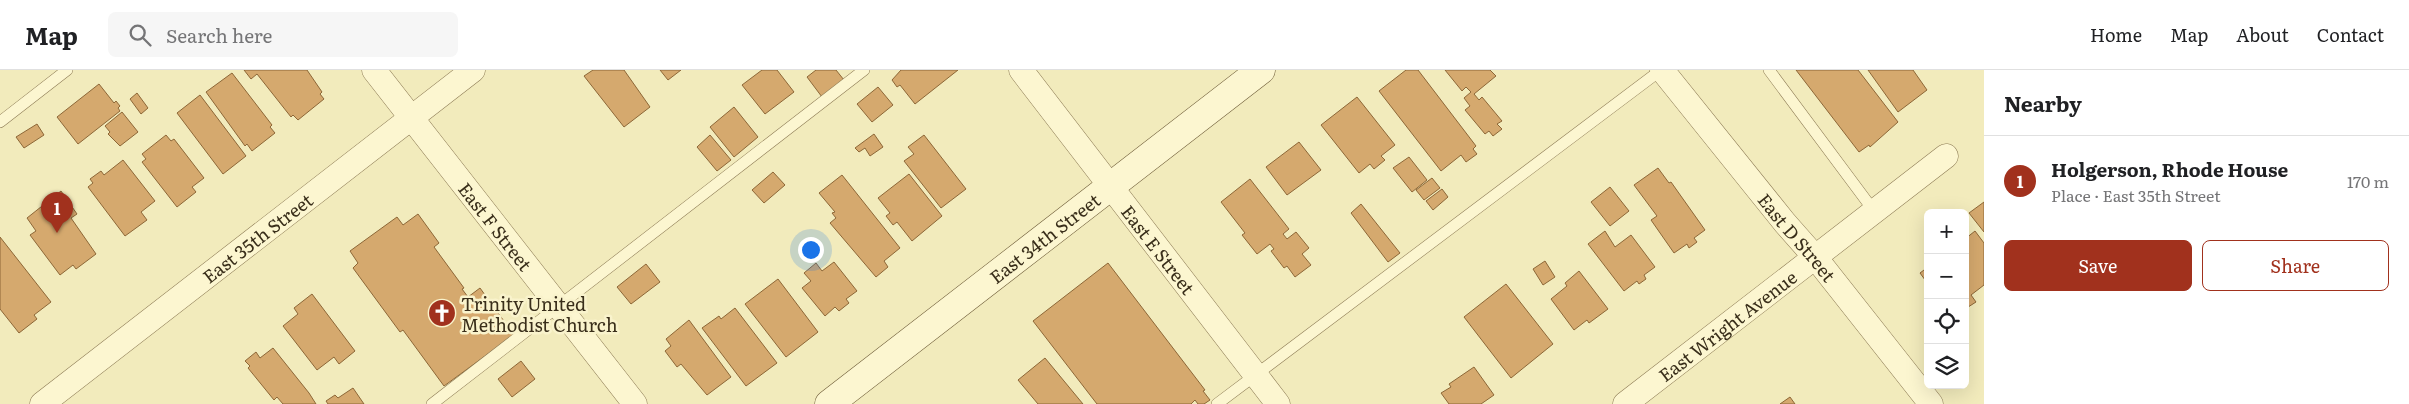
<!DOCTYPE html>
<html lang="en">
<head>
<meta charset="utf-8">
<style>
  body { margin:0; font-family:Literata,serif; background:#f6f6f6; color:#202124 }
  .controls { position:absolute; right:15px; bottom:15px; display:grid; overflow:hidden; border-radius:8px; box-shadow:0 5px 20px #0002 }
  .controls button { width:45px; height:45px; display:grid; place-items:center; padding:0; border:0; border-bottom:1px solid #e0e0e0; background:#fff; color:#202124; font:25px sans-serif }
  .you { position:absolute; left:810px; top:179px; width:18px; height:18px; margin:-12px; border:4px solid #fff; border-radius:50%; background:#1a73e8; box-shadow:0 0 0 8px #1a73e833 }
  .badge { display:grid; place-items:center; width:32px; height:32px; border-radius:50%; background:#a1311d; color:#fff; font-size:16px; font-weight:700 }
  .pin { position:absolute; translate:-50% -41px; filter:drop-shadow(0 1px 2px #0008) }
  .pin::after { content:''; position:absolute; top:26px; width:18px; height:15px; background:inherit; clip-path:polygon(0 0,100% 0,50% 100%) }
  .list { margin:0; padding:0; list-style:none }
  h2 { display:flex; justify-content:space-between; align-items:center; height:65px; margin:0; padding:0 20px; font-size:21px }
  h2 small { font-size:16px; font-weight:400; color:#757577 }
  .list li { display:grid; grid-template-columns:32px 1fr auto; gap:15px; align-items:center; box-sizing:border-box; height:90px; padding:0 20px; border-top:1px solid #e0e0e0 }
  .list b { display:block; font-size:19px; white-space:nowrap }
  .list p { margin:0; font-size:16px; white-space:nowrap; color:#757577 }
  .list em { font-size:16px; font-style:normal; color:#757577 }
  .actions { display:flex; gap:10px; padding:15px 20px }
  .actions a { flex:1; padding:11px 0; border:1px solid #a1311d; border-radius:8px; text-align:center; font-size:18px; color:#a1311d }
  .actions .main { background:#a1311d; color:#fff }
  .icon { flex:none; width:28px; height:28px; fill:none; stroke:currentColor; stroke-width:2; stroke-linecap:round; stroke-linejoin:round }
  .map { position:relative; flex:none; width:1984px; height:334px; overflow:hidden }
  header { display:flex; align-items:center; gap:30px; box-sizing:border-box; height:70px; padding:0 25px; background:#fff; border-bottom:1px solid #e0e0e0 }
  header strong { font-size:24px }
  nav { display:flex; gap:28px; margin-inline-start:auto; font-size:18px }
  .search { width:350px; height:45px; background:#f6f6f6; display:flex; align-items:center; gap:12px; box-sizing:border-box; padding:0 18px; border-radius:8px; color:#757577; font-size:19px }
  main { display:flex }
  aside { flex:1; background:#fff }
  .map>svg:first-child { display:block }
</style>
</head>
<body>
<header>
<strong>Map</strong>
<div class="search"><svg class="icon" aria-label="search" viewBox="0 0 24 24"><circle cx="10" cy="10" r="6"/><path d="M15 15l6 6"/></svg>Search here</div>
<nav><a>Home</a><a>Map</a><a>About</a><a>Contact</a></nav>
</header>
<main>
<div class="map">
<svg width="1984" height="334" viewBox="0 0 1984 334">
  <rect width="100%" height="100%" fill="#f2ebbc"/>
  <g fill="#d5a96e" stroke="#8d6737">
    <polygon points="244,0 307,0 322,22 320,24 324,29 298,50 293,45 291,47 257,4 251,9"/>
    <polygon points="593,0 624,0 650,37 624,57 584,6"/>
    <polygon points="660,0 681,0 668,10"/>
    <polygon points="762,0 777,0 794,22 765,44 742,15"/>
    <polygon points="816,0 836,0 844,10 822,27 807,7"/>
    <polygon points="901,0 958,0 915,34 900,15 897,17 892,10"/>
    <polygon points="1406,0 1418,0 1476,76 1473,79 1477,84 1466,92 1461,85 1441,101 1379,21"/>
    <polygon points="1445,0 1490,0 1496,6 1474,24 1479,30 1482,27 1502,51 1497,54 1502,59 1493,66 1489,61 1485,64 1465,40 1470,36 1464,28 1471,22 1466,17 1462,21"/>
    <polygon points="1796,0 1858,0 1898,52 1870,77 1869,75 1859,82"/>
    <polygon points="1868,0 1913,0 1927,20 1898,42"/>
    <polygon points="232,3 272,55 270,57 275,63 252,81 247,74 245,76 206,22"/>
    <polygon points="99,14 114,33 116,31 120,36 118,38 120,41 78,74 57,47"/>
    <polygon points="878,17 893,35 872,52 857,34"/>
    <polygon points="137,23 148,38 141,44 130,29"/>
    <polygon points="200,25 246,86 223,104 177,43"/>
    <polygon points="1357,27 1395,75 1381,86 1385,90 1374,99 1370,94 1359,103 1321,55"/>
    <polygon points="734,37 758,67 734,87 710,57"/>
    <polygon points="122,42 138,62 120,76 108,64 110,62 105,56"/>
    <polygon points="37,54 44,65 24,78 16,67"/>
    <polygon points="874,64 883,77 870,86 865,78 859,82 855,78"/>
    <polygon points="166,65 171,71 174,69 204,108 192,117 196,122 177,137 142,92 146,89 142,84"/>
    <polygon points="710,65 731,90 717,101 697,77"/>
    <polygon points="924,65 966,119 941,138 904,91 914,84 908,77"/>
    <polygon points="1299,72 1321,100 1287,125 1266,97"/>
    <polygon points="1409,87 1427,110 1412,122 1393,98"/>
    <polygon points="123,90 155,131 141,142 147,150 125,166 88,117 93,113 90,109 101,101 104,105"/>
    <polygon points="1658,98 1669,113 1671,112 1705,160 1694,168 1697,172 1689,178 1687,174 1674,183 1651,150 1657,146 1634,115"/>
    <polygon points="773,102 785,115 764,133 752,120"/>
    <polygon points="909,104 942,146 912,171 897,152 893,155 886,146 890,143 878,128"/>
    <polygon points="842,105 900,178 884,191 888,197 876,207 830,153 836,148 832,143 835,142 819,123"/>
    <polygon points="1432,108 1440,118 1424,130 1416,120"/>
    <polygon points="1250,109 1289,159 1283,164 1287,169 1296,162 1309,178 1302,184 1311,195 1295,207 1287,196 1284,198 1271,181 1274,179 1270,174 1257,184 1242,165 1245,163 1221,132"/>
    <polygon points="1610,117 1629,141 1610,156 1591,132"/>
    <polygon points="1442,119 1448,127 1433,140 1426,131"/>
    <polygon points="61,121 77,144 71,148 96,184 76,199 73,195 60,205 30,165 36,161 27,148"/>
    <polygon points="1984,132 1984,162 1969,143"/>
    <polygon points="1361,134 1400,183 1388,192 1351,143"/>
    <polygon points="418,144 439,173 434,177 464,218 462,219 468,227 480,218 514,265 444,316 403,260 400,262 353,198 358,193 350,181 397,147 403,155"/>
    <polygon points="1605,161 1615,177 1631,165 1655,197 1644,205 1646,209 1639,214 1637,211 1624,221 1588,174"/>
    <polygon points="1975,161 1984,173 1984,215 1971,225 1976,232 1965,239 1965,169"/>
    <polygon points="0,167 51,232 34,245 37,249 19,263 0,239"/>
    <polygon points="1545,191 1555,207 1543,215 1533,199"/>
    <polygon points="834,192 857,221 846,229 849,233 839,241 835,237 825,246 802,218 811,211 804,203 816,193 822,201"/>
    <polygon points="1108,193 1205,320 1203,321 1210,330 1204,334 1198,334 1195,330 1191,334 1097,334 1033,251"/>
    <polygon points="646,194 660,212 631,234 617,217"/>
    <polygon points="1928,197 1928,214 1920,203"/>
    <polygon points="1579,201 1608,239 1589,253 1587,250 1574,260 1551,229 1567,216 1565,213"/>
    <polygon points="778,209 818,262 786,287 745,234"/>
    <polygon points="1506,214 1553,274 1511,308 1464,247"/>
    <polygon points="312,224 355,281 339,294 334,287 317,300 283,256 298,244 294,238"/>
    <polygon points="735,238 777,293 746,316 702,258 719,246 721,249"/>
    <polygon points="689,250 731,307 707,325 681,294 677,297 665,281 671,276 666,269"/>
    <polygon points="273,278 309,323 316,334 283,334 277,327 274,330 248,298 250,296 245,291 256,282 260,288"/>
    <polygon points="1045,288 1083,334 1038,334 1018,310"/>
    <polygon points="521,291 535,309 512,327 498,309"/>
    <polygon points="1474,297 1494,325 1481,334 1449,334 1441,323 1451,317 1449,314"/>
    <polygon points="353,318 364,334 328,334 326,331 335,325 338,328"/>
    <polygon points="1790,327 1795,334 1780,334"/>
  </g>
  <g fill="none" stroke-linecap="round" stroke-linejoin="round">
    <g stroke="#8c7a54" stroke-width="12">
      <g id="lane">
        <polyline points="1769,0 1874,141"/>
        <polyline points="0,52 67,0"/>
        <polyline points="432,334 864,0"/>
        <polyline points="1217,334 1661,0"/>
      </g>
    </g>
    <g stroke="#8c7a54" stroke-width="25">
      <g id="street">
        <path id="s1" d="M374 0 635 334"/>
        <path id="s2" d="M1021 0 1278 334"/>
        <path id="s3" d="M1662 0 1785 153 1815 187 1931 334"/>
        <path id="s4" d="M42 334 473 0"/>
        <path id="s5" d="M1625 334 1946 86"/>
      </g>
    </g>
    <g stroke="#6d5b37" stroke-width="29">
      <g id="secondary">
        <path id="s6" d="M829 334 1261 0"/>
      </g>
    </g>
    <use href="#lane" stroke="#fcf6d0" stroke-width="11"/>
    <use href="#street" stroke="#fcf6d0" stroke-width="24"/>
    <use href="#secondary" stroke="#fcf6d0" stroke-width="28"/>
  </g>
  <defs>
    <g id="church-disc" transform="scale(1.4375)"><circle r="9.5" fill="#a1311d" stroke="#f9f3cc"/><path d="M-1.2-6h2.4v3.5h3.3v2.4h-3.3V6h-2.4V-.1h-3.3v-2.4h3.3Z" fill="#fff"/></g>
  </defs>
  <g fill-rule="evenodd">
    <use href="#church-disc" x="442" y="243"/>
  </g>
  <g text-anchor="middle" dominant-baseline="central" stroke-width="5" stroke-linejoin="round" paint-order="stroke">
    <g font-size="18" fill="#392e1a" stroke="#f9f3cc">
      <text stroke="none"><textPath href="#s1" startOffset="198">East F Street</textPath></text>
      <text stroke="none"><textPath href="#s4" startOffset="272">East 35th Street</textPath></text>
      <text stroke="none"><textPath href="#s6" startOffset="272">East 34th Street</textPath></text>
      <text stroke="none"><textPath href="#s3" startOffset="215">East D Street</textPath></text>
      <text stroke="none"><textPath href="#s2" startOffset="226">East E Street</textPath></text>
      <text stroke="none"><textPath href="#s5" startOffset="129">East Wright Avenue</textPath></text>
    </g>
    <g font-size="18" fill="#392e1a" stroke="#f9f3cc" text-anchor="start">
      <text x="461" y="233">Trinity United<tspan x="461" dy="21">Methodist Church</tspan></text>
    </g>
  </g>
</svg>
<div class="controls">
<button>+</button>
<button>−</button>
<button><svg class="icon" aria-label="locate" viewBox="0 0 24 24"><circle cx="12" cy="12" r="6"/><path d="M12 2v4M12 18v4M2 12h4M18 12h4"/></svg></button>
<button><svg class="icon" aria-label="layers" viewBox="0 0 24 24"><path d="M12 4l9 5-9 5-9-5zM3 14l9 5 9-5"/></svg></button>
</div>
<div class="you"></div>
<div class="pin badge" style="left:57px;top:163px">1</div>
</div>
<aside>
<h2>Nearby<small></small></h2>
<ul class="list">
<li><span class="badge">1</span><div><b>Holgerson, Rhode House</b><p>Place · East 35th Street</p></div><em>170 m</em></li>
</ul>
<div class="actions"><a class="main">Save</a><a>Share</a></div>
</aside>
</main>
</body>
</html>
